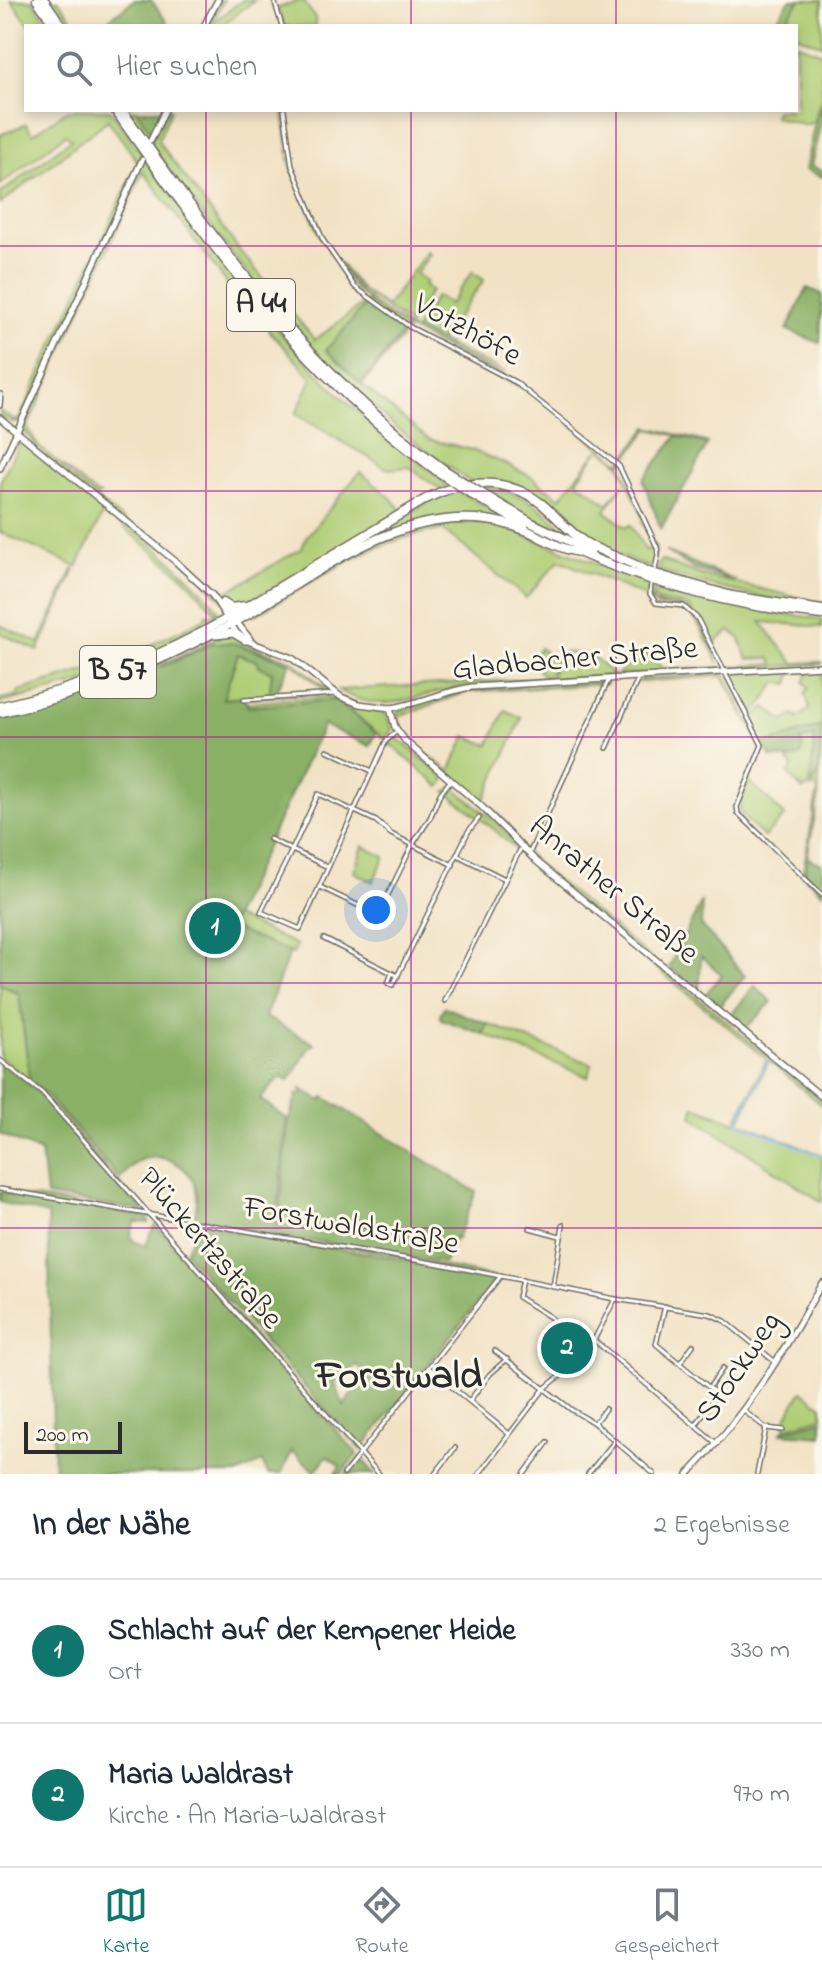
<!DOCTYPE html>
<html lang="de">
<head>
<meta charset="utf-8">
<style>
  body { margin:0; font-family:"Indie Flower",sans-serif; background:#f6f6f7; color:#1f2937 }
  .scale { position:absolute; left:24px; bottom:20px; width:98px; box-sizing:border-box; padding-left:8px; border:4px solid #2b2b2b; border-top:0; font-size:22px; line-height:28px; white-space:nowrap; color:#2b2b2b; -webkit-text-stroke:6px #fbf7ec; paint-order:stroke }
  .you { position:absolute; left:376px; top:910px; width:28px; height:28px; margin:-20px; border:6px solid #fff; border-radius:50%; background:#1a73e8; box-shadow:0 0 0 12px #1a73e833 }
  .badge { display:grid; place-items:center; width:52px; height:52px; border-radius:50%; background:#0f766e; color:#fff; font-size:26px; font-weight:700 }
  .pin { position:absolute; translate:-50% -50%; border:4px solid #fff; box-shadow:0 2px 8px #0006 }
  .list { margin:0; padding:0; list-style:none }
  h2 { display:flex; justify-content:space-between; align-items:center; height:104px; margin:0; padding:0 32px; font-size:34px }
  h2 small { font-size:26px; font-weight:400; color:#747a83 }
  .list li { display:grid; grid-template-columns:52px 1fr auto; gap:24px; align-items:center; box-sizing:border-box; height:144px; padding:0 32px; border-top:2px solid #e0e1e3 }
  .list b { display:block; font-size:30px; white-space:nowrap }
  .list p { margin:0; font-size:26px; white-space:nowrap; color:#747a83 }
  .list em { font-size:26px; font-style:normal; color:#747a83 }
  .icon { flex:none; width:44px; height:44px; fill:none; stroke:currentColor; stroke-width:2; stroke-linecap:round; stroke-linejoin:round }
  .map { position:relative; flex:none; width:822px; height:1474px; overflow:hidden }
  .search { position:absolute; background:#fff; box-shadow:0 4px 12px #0003; left:24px; right:24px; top:24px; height:88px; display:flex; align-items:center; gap:20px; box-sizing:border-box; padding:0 28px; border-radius:0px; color:#747a83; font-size:30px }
  .sheet { height:392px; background:#fff }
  nav { display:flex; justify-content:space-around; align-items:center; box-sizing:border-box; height:112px; border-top:2px solid #e0e1e3; background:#fff; font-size:22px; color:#747a83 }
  nav a { display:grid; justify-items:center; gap:4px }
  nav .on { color:#0f766e }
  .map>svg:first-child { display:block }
</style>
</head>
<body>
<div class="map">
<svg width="822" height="1474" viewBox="0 0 822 1474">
  <rect width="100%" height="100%" fill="#fbf7ec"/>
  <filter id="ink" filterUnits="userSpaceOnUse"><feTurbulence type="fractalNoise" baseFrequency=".0125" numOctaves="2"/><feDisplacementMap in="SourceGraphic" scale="16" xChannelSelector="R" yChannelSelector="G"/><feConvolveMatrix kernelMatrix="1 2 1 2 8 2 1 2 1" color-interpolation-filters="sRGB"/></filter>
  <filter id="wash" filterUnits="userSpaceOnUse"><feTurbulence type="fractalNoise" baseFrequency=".006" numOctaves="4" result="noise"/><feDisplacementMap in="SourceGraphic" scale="32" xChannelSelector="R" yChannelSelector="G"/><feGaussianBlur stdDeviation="1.8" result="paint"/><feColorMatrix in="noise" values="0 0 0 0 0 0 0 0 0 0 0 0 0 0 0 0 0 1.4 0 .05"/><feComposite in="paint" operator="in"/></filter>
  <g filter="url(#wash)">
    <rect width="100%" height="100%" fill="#f1e2c4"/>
    <g fill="#aecd75" stroke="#6c7c50" stroke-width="2">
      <polygon points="11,0 32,0 50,26 30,26"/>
      <polygon points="49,0 58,0 77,26 67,26"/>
      <polygon points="220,0 224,0 212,23 243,0 255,0 221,26 206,26"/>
      <polygon points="303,0 315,18 316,26 284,26 278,8"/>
      <polygon points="800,0 822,0 822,45 796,35 796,26 781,26"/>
      <polygon points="796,43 822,53 822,96 813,122 806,125 774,117 776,110 796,110"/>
      <path d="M68 110H110C182 211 254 314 345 400 378 431 413 458 449 485L441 490 409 467 388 469 296 414 312 378 229 286 143 171 27 428 39 447 97 495 101 494 98 496 37 446 23 430 45 375 18 422H11L0 415V411L16 421 20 417 138 162 108 120 0 204V194L71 139 66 134 0 185V135L26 124 33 134Z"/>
      <polygon points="126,110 136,110 151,131 162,110 164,110 150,139 152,141 167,110 171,110 158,141 243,255 315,340 368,300 355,290 319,234 290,163 283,110 290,163 322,239 354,287 377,307 369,301 326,350 361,384 407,327 516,383 520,387 409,329 362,385 428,439 472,450 508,465 530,476 560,498 598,450 577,481 608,504 624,483 605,511 626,527 631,525 646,551 653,546 641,520 656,548 653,569 598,548 584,540 541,500 516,486 497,481 470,482 396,428 324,360 271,302 212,228"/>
      <polygon points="427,252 430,254 416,274 426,282 424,285 431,291 409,324 357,287 339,262 362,290 386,307"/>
      <polygon points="472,272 484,280 440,341 505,373 415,329 436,296 450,304"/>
      <polygon points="570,423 620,463 648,427 709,443 649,429 621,465 644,519 620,464"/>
      <path d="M20 440 35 449C64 473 221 592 221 619L162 650 81 683 0 703V699L17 696 19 691 120 660 206 618V614L213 616 216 613 185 578 104 511 77 567 0 532V482L19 443 17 441Z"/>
      <polygon points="360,472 390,497 403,512 245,605 236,607 223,600 207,585 210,581 225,593 302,548 307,536"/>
      <path d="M477 486C525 489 544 510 577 541L523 514Z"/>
      <polygon points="456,489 514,524 457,517 362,541 430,501"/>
      <path d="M443 523H480L506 528 650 584 649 590 654 603C663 607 670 605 679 606 700 611 711 646 719 663L697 622 688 611 675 607H658L642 595 559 560 526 598 440 527V530C371 540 313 581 254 616L253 614 360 549 390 535Z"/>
      <path d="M661 560 701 575 822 603V606C765 599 711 588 657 570Z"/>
      <polygon points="73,569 75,570 38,651 0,633 0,625 39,643"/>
      <polygon points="653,585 748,608 822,619 822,627 761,622 794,663 822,662 822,664 727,669 726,667 774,664 771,658 748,659 739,637 730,631 713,644 717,652 691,609 683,604 658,602 654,597"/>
      <polygon points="230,634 257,648 291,660 328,690 329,693 222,699 238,654 258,661 272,671 270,696 327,692 291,661 233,643 212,643 178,660 92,694 0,717 103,687 185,654 217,637"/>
      <path d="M540 648 552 658H559L545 681C515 684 482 683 452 689 409 697 383 716 338 690L547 678 528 662Z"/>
      <polygon points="642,650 666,671 720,667 720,670 617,675"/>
      <polygon points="564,652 591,655 614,675 551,681 553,670"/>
      <path d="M822 668V726L763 745 751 721 766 707 784 721 794 715 797 718 810 709 805 693 809 688 804 682 809 672H792L789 684 779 682C765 691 766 708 750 714L729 673Z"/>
      <polygon points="724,673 761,746 723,676 639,682 641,679"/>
      <path d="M606 681 607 684 467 692 398 717C404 742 431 756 450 771L466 736 489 745 505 710 522 718 484 801 509 826 507 827 443 766 417 748 403 733 397 712 400 710 467 690Z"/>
      <polygon points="336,696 358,707 384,712 393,729 385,739 336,700 247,707 247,703"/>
      <polygon points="822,728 818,800 804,876 802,874 818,791 815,787 812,788 818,775"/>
      <polygon points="395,736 444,777 444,782 440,787 388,742"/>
      <polygon points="815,736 810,786 803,790 788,774 793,766 786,759 796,758 800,741"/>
      <path d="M749 781 785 816 764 837C738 812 734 816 749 781Z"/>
      <polygon points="453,787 490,817 543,869 822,1100 822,1105 769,1061 739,1122 822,1155 822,1202 692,1116 695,1106 736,1122 767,1059 540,872 495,830 446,792"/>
      <polygon points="363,846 385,857 373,882 354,872"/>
      <polygon points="232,916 297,945 293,954 229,928"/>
      <polygon points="0,984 19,994 30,1081 0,1057"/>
      <polygon points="488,1024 592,1064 588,1077 483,1034"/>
      <polygon points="802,1391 822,1406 822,1417 785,1428 787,1415"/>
    </g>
    <g fill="#8ab066" stroke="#5a6e48" stroke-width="2" fill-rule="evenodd">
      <polygon points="134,0 151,0 170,26 100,26"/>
      <polygon points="790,0 800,0 781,26 772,26"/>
      <polygon points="822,102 822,118 811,166 822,171 822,177 805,170 814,126"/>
      <polygon points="136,110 162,110 151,132"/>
      <polygon points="807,288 822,294 820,343 787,330"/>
      <polygon points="369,301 407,327 361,384 326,350"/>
      <polygon points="677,436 708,444 661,529 643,480"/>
      <polygon points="665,551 736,581 694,569"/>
      <path d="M212 643H233L290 663 274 696H269L272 672 260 667 257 661 238 654 223 699 244 697 248 707 336 700 376 733 370 746 323 725 229 927 290 952 265 1017 315 1044 309 1048 289 1081 281 1076 260 1099 287 1119 275 1235 194 1221C195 1213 198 1204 197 1195 195 1168 164 1149 139 1161 131 1165 126 1173 120 1179L46 1095 30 1081 19 994 0 984V717L92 694 178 660Z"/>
      <polygon points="822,726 818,775 810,786 815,736 800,741 803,747 800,756 786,759 771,757 763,745"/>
      <polygon points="808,858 822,864 822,893 804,876"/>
      <polygon points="702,901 701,925 745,976 718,1008 704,996 722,975 701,956 699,992 669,967"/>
      <polygon points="755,986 772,1002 745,1029 729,1017"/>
      <polygon points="444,1007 488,1024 483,1034 441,1019 440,1015"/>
      <polygon points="0,1062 40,1093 144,1211 46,1196 41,1152 0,1134"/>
      <polygon points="300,1088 322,1101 324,1097 476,1192 457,1239 455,1238 444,1263 278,1235 288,1124 297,1094 301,1095 303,1092"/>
      <polygon points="0,1192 148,1217 149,1223 135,1222 131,1235 133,1241 146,1246 150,1234 156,1225 357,1454 341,1474 335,1474 340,1466 327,1456 315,1471 292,1451 281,1474 268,1474 262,1462 237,1474 54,1474 48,1215 0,1202"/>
      <path d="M203 1226 427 1263 497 1278 361 1450 187 1255 185 1251 199 1227ZM358 1365 364 1373 344 1406 334 1381 349 1375 348 1373Z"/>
      <polygon points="822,1420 822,1436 781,1433 782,1431"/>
      <polygon points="360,1457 375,1474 346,1474"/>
    </g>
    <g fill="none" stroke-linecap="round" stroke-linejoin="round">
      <polyline stroke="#7abff1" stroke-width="2" points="768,1060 737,1123 822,1156"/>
    </g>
  </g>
  <g filter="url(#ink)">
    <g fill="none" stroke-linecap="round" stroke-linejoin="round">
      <g stroke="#706b61" stroke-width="6">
        <g id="minor">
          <polyline points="274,0 282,26"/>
          <polyline points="284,110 292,166 323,240 355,287 410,327 515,382 619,466 657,547 658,555 655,570"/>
          <polyline points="0,406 1,394"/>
          <polyline points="651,584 650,594 656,603 683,606 697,618 762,745 737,807 738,813 822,895"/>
          <polyline points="244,700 336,694"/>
          <polyline points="607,748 639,677"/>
          <polyline points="327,750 372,771"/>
          <polyline points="270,839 292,850 318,794 376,821 391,834 453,865"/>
          <polyline points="529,854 609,679"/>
          <polyline points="459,856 505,879"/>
          <polyline points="328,867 292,850 261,912 300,929 386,741 396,732"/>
          <polyline points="320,887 378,915 413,844 430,818 440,794 451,780"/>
          <polyline points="324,939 392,973"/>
          <polyline points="398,976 392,973 388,983 393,985 468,832 479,818"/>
          <polyline points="445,1001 520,850"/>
          <polyline points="0,1060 42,1093 379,1474"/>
          <polyline points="0,1189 445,1265 615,1299 710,1314 725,1321 774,1361"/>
          <polyline points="530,1228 560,1236"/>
          <polyline points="522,1280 518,1297 550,1317 585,1350"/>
          <polyline points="553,1287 563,1225"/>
          <polyline points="665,1306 656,1344 717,1394 696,1425"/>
          <polyline points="594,1340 715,1442"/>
          <polyline points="495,1351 572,1410 594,1423 654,1474"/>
          <polyline points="680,1363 693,1345"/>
          <polyline points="429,1368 509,1434"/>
          <polyline points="711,1385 723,1368"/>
          <polyline points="470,1400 490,1374 507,1359"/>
          <polyline points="744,1411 766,1428 783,1430"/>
          <polyline points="594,1423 605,1409"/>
          <polyline points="344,1474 500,1277"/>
          <polyline points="435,1474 455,1448"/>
          <polyline points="479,1474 544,1389 566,1371 594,1340 615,1299"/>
          <polyline points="524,1474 548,1442"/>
          <polyline points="588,1474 615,1441"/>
          <polyline points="757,1474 766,1428"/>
        </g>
      </g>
      <g stroke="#706b61" stroke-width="8">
        <g id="tertiary">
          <path d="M390 708C419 704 444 691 472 687L822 666"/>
          <path d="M688 1474C745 1417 783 1353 822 1283"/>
        </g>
      </g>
      <g stroke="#706b61" stroke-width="8">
        <g id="secondary">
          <polyline points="204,26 218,0"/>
          <polyline points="151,140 165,110"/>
          <polyline points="0,418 175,561 214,597"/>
          <polyline points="0,468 142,160"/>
          <polyline points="212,595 236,632 245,640 292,658 341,697 359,704 390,708 395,727 406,742 481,806 535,860 822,1097"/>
          <polyline points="224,606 250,639"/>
        </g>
      </g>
      <g stroke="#706b61" stroke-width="10">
        <g id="primary">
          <polyline points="216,635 233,633 245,640"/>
          <path d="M0 706C85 686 156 659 231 616"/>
          <path d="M0 713C88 693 156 665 235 622"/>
        </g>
      </g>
      <g stroke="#706b61" stroke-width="11">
        <g id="motorway">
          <polyline points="37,0 55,26"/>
          <polyline points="44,0 62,26"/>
          <path d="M115 110C208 242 304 375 437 471"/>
          <path d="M122 110C215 242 311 374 443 469"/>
          <polyline points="479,492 530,522 591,551"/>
          <polyline points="473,495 524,525"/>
          <path d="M576 551C654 585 737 607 822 615"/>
          <polyline points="645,571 732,596 822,610"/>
          <polyline points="223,603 231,608 245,606"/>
          <path d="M231 616 426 499C463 479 507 476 542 504 556 516 568 530 583 541 604 555 629 559 650 573"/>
          <path d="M235 622C312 578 392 508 487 520 501 522 515 526 528 531 545 539 562 550 580 552"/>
        </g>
      </g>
      <use href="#minor" stroke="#fff" stroke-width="3"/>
      <use href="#tertiary" stroke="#fff" stroke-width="5"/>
      <use href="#secondary" stroke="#fff" stroke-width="5"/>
      <use href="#primary" stroke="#fff" stroke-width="7"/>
      <use href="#motorway" stroke="#fff" stroke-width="8"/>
      <g stroke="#706b61" stroke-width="11" stroke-linecap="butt">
        <g id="motorway-bridge">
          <polyline points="443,469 479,492"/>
          <polyline points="437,471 473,495"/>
        </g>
      </g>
      <use href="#motorway-bridge" stroke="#fff" stroke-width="8"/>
    </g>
  </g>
  <path fill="none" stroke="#b5179e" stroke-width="2" stroke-opacity="0.55" d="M206 0V26M411 0V26M616 0V26M206 110V1474M411 110V1474M616 110V1474M0 246H822M0 491H822M0 737H822M0 983H822M0 1228H822"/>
  <g text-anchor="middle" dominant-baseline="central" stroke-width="6" stroke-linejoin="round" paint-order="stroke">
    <g fill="#fbf7ec" stroke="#696865" stroke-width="2">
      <rect x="227" y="279" width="68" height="52" rx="6"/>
      <rect x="80" y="646" width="76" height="52" rx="6"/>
    </g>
    <g font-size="30" font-weight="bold" fill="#2b2b2b">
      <text x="261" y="305">A 44</text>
      <text x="118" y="672">B 57</text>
    </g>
    <g font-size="32" fill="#2b2b2b" stroke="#fbf7ec">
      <text transform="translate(467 331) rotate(29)">Votzhöfe</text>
      <text transform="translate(575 660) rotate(-5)">Gladbacher Straße</text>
      <text transform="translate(613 891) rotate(40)">Anrather Straße</text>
      <text transform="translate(351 1227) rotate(10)">Forstwaldstraße</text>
      <text transform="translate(209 1249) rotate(49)">Plückertzstraße</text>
      <text transform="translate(740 1368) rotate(-56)">Stockweg</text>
    </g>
    <g font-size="40" font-weight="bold" fill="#2b2b2b" stroke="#fbf7ec">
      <text x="399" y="1377">Forstwald</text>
    </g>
  </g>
</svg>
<div class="scale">200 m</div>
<div class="you"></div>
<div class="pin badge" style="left:215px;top:928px">1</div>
<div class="pin badge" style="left:567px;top:1348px">2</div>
<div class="search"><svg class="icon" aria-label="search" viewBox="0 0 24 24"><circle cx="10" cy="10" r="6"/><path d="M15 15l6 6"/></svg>Hier suchen</div>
</div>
<section class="sheet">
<h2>In der Nähe<small>2 Ergebnisse</small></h2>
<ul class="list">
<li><span class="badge">1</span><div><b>Schlacht auf der Kempener Heide</b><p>Ort</p></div><em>330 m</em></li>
<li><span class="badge">2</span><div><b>Maria Waldrast</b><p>Kirche · An Maria-Waldrast</p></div><em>970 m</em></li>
</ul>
</section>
<nav>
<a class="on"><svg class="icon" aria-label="map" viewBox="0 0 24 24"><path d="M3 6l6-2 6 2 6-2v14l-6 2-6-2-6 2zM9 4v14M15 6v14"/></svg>Karte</a>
<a><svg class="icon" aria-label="directions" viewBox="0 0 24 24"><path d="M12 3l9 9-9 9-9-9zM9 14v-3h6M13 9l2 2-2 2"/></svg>Route</a>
<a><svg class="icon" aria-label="saved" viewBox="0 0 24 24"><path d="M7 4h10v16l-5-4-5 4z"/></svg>Gespeichert</a>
</nav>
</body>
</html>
